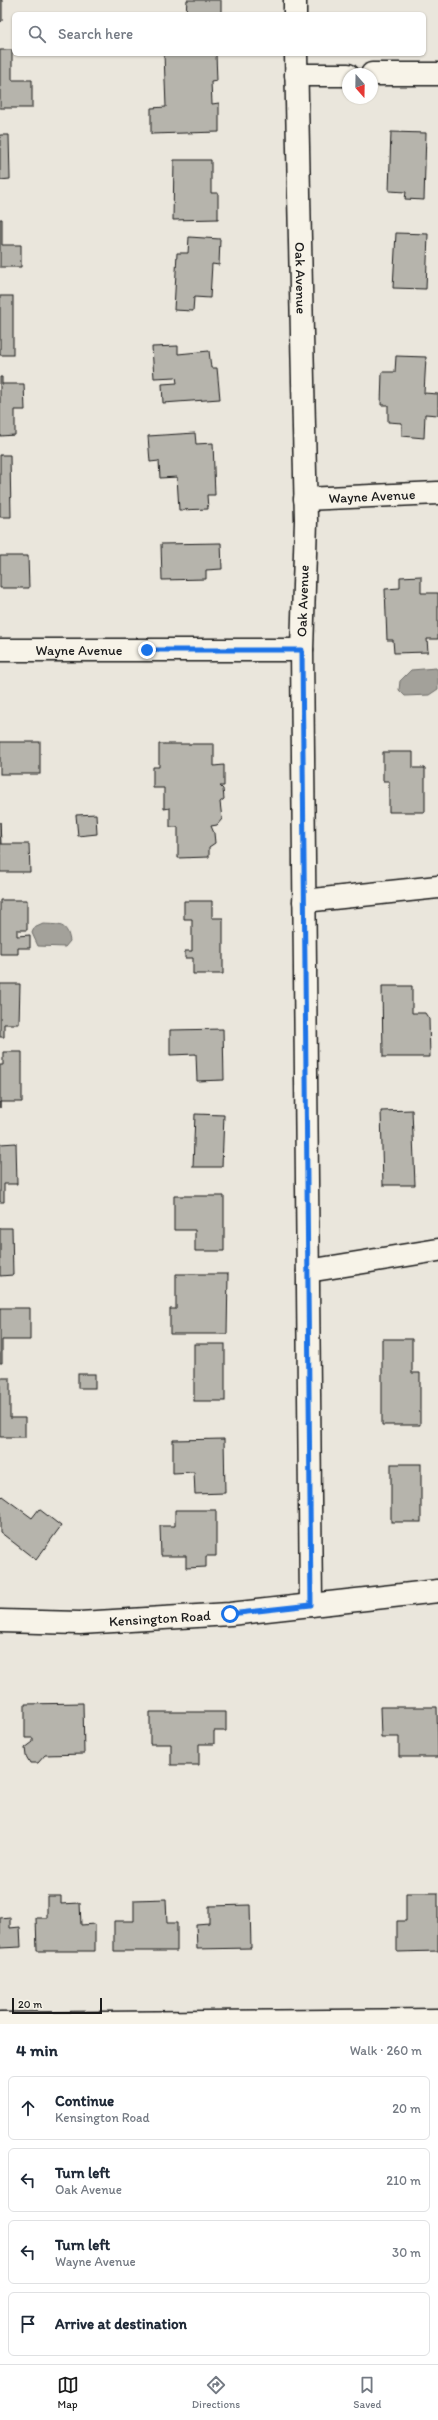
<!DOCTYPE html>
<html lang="en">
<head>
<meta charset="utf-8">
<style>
  body { margin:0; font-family:Itim,sans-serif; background:#f2f2f3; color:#1f2937 }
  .compass { position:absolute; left:342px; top:68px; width:36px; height:36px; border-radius:50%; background:#fff; box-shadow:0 1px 3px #0004; rotate:160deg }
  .scale { position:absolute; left:12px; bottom:10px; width:90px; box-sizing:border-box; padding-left:4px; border:2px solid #1c1c1c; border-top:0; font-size:11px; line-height:14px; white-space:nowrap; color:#1c1c1c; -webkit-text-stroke:3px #f7f3e8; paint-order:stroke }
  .stop { position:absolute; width:12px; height:12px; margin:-9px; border:3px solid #1a73e8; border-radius:50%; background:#fff }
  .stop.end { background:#1a73e8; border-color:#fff; box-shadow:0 1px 4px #0008 }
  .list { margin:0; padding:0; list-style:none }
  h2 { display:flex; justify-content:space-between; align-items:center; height:52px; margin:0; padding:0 16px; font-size:17px }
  h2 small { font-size:13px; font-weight:400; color:#747a83 }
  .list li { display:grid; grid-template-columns:26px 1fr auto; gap:12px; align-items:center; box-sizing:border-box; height:64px; margin:0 8px 8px; padding:0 8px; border:1px solid #e0e1e3; border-radius:6px }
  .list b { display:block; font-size:15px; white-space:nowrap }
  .list p { margin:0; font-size:13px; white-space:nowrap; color:#747a83 }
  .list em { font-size:13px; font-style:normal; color:#747a83 }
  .icon { flex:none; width:22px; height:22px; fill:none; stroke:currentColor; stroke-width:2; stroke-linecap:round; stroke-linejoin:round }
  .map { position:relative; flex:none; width:438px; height:2024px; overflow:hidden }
  .search { position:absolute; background:#fff; box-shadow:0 1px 3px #0004; left:12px; right:12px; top:12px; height:44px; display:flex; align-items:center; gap:10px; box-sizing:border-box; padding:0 14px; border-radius:6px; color:#747a83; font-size:15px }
  .sheet { height:340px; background:#fff }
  nav { display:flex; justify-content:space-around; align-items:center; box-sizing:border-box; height:56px; border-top:1px solid #e0e1e3; background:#fff; font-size:11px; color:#747a83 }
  nav a { display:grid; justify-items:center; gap:2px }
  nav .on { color:#1c1c1c }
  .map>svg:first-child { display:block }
</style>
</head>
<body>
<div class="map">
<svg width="438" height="2024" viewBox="0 0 438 2024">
  <rect width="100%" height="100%" fill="#eae6dc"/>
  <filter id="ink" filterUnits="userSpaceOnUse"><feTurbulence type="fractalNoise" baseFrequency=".025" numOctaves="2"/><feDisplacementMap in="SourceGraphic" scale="8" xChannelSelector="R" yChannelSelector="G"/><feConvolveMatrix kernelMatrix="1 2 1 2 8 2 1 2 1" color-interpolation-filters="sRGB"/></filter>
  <g filter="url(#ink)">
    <g fill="#a3a19a" stroke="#6d6c68">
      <polygon points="436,668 438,671 438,689 429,695 405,696 399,690 400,681 411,670"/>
      <path d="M43 924C60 925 67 923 70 941L65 947 38 946 32 933 34 928Z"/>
    </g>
    <g fill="#b6b4ac" stroke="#1c1c1c">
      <polygon points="0,0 2,0 2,21 0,22"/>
      <polygon points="187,0 221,0 221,14 186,14"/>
      <polygon points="0,50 12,50 12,80 32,80 32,108 0,108"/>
      <polygon points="164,54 216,54 217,81 211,82 212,104 219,103 219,132 151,134 151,108 166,107"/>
      <polygon points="391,132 426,133 424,200 405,199 406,192 389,191"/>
      <polygon points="0,135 9,135 10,179 0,180"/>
      <polygon points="174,160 211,160 211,193 218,193 218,219 173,220"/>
      <polygon points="0,219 2,219 2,245 21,245 21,267 0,267"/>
      <polygon points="396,233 428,234 426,289 393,288"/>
      <polygon points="189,237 220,239 219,265 212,264 210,298 194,297 193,311 174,310 177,253 188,253"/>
      <rect x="0" y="296" width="13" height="59"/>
      <polygon points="178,346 178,354 209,351 211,368 217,368 220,399 163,403 162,384 177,383 176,377 154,378 152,347"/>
      <polygon points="396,356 426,357 424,393 438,394 438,415 425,414 424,438 402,436 402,423 388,422 388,405 381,405 382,372 395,372"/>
      <polygon points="0,377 2,377 2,384 24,384 25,410 15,410 15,435 0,436"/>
      <polygon points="195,433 196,444 213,443 215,495 207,495 208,509 179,510 177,477 160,478 159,461 150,462 148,436"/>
      <polygon points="0,455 10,455 11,517 0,517"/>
      <polygon points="221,543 222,569 206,570 206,579 162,580 161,544"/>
      <polygon points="0,556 28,556 29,588 0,588"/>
      <polygon points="421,576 421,593 438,593 438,639 427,639 428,652 394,653 393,640 387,640 385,589 400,588 400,577"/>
      <rect x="0" y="742" width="40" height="32"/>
      <polygon points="159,744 214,744 214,766 224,765 224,786 220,786 223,789 224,799 220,802 222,819 217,825 211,826 214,833 215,843 209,847 209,857 178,858 178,827 170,827 170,808 164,809 164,788 153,788 153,767 159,767"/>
      <polygon points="383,752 413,752 413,768 425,768 425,812 389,812 389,781 383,781"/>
      <polygon points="96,814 97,834 78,836 76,815"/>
      <polygon points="0,822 1,844 29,844 30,872 0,872"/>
      <polygon points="0,900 27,900 27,930 17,930 17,936 30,935 30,948 18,948 18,954 0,954"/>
      <polygon points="184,901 212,901 212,918 223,918 223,974 193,974 193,958 185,958 185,951 192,951 192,919 184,919"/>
      <polygon points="0,984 20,984 19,1024 4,1024 4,1037 0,1037"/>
      <polygon points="382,986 412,986 412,1013 425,1013 429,1019 430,1057 383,1057"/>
      <polygon points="223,1029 224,1080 197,1081 196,1054 170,1055 170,1030"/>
      <polygon points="3,1052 22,1052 22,1102 0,1102 0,1108 0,1065 3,1065"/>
      <polygon points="412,1110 415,1185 383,1185 381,1111"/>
      <polygon points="195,1114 224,1115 222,1167 193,1167"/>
      <polygon points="16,1143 17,1184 4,1184 4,1202 0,1202 0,1144"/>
      <polygon points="174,1196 224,1196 224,1251 195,1251 195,1230 174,1230"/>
      <polygon points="0,1228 12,1228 13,1275 0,1276"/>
      <polygon points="176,1274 228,1274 227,1334 170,1334 170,1309 176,1309"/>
      <polygon points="0,1308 30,1308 30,1340 2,1340 2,1363 0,1363"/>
      <polygon points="382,1339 412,1339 412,1373 420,1373 420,1425 382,1425"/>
      <rect x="194" y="1344" width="31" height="57"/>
      <rect x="78" y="1374" width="17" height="14"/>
      <polygon points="0,1378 10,1378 10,1418 25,1418 25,1437 0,1437"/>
      <polygon points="224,1439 225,1493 195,1494 194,1472 173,1473 173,1440"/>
      <rect x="391" y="1464" width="30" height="58"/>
      <polygon points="2,1496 32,1518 39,1509 61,1526 36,1560 0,1532 0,1498"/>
      <polygon points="175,1510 216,1510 216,1556 206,1556 206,1567 186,1568 186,1556 161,1556 160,1526 175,1526"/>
      <polygon points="83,1703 84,1754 45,1755 38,1763 30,1763 26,1756 25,1748 33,1742 33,1738 25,1738 25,1704"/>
      <polygon points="380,1707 437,1707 438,1757 399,1757 399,1737 381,1737"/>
      <polygon points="150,1712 226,1712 226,1731 214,1731 214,1744 199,1744 199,1765 171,1765 171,1744 150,1744"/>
      <polygon points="406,1893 438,1893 438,1951 397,1952 397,1921 406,1921"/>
      <polygon points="47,1896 61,1896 61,1904 80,1903 81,1925 95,1924 95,1951 37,1951 36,1918 47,1918"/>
      <polygon points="166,1899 167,1923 177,1923 177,1951 114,1951 114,1921 134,1921 134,1900"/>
      <polygon points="250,1905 251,1948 197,1949 196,1924 209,1923 209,1906"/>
      <polygon points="10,1917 10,1928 20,1927 21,1947 0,1948 0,1918"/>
    </g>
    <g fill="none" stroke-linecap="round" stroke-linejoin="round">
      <g stroke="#1c1c1c" stroke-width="25">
        <g id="minor">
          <polyline points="295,0 295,14"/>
          <path id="s1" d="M296 54 306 521 302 650 311 1605"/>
          <polyline points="372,74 438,74"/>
          <polyline points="296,75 348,75"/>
          <path id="s2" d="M305 499 438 493"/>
          <path id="s3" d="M0 650H302"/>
          <polyline points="304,901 438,887"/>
          <polyline points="308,1271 438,1250"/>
          <path id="s4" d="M0 1621 80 1623 230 1614 438 1591"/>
          <polyline points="0,2024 438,2020"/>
        </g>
      </g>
      <use href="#minor" stroke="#f7f3e8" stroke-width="22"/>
    </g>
  </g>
  <g fill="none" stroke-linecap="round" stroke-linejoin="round" filter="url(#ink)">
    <polyline stroke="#1a73e8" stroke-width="5" points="147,650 302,650 311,1605 230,1614"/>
  </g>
  <g text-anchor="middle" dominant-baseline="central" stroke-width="3.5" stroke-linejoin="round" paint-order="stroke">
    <g font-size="14" fill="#1c1c1c" stroke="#f7f3e8">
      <text stroke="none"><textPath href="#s1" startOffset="224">Oak Avenue</textPath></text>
      <text stroke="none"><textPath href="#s2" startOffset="67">Wayne Avenue</textPath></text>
      <text transform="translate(303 601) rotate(-88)">Oak Avenue</text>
      <text stroke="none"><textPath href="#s3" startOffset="79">Wayne Avenue</textPath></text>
      <text stroke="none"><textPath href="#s4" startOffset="160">Kensington Road</textPath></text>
    </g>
  </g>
</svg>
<svg class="compass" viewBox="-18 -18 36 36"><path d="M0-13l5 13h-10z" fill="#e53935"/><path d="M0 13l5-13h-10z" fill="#747a83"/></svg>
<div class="scale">20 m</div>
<div class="stop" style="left:230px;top:1614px"></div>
<div class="stop end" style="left:147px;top:650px"></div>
<div class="search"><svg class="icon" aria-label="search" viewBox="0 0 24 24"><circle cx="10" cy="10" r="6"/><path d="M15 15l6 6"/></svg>Search here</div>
</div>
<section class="sheet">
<h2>4 min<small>Walk · 260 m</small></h2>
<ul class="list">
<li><svg class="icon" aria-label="ahead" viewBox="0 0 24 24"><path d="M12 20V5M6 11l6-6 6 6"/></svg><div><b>Continue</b><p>Kensington Road</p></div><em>20 m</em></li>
<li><svg class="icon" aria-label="left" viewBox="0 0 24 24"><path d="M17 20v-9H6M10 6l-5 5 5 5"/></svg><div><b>Turn left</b><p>Oak Avenue</p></div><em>210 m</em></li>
<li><svg class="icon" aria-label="left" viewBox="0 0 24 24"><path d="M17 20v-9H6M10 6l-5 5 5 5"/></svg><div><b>Turn left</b><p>Wayne Avenue</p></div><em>30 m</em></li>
<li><svg class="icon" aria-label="arrive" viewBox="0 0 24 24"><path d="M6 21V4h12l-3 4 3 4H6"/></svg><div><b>Arrive at destination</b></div></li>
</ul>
</section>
<nav>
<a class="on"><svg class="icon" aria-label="map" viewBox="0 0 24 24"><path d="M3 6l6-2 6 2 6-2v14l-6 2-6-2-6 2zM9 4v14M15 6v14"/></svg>Map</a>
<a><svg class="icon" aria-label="directions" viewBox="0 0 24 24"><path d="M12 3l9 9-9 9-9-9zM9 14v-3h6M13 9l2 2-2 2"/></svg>Directions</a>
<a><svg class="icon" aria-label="saved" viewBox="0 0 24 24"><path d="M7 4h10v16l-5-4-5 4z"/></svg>Saved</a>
</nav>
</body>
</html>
